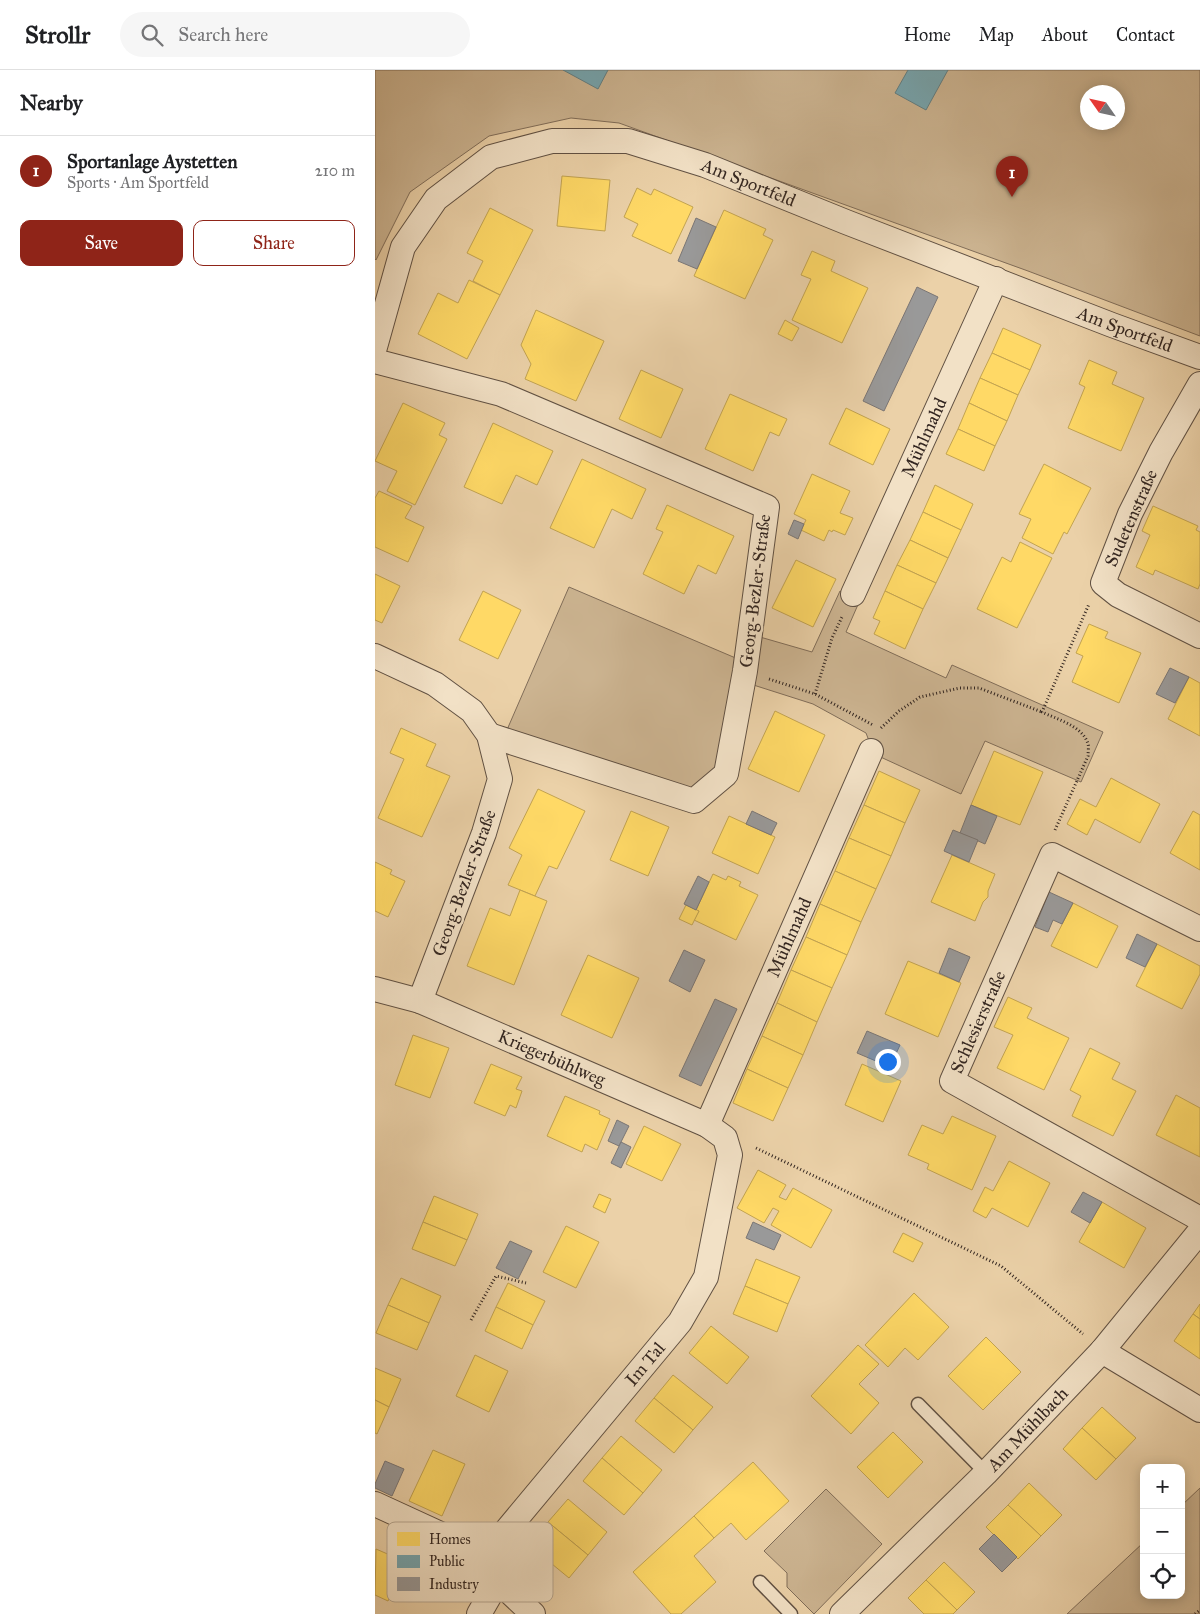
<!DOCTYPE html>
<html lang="en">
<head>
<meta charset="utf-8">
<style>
  body { margin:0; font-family:"IM FELL Great Primer",serif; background:#f6f6f6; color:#202124 }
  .controls { position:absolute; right:15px; bottom:15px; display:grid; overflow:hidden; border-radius:10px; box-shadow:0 2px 12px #0003 }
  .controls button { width:45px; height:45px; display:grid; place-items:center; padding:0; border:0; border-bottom:1px solid #e0e0e0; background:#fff; color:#202124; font:25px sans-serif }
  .compass { position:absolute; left:705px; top:15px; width:45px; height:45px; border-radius:50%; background:#fff; box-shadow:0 2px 12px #0003; rotate:304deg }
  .you { position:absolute; left:512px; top:991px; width:18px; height:18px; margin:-12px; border:4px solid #fff; border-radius:50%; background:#1a73e8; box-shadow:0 0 0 8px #1a73e833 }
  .badge { display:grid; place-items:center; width:32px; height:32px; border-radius:50%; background:#8f2418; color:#fff; font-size:16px; font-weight:700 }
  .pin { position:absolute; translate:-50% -41px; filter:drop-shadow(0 1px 2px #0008) }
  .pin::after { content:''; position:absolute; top:26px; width:18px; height:15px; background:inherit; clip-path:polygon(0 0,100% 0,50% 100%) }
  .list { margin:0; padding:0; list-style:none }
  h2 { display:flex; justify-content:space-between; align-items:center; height:65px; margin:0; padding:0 20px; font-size:21px }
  h2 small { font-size:16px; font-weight:400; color:#757577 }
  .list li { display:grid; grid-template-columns:32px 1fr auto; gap:15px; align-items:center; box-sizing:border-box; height:70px; padding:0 20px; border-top:1px solid #e0e0e0 }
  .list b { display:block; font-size:19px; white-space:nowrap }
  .list p { margin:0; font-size:16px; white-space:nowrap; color:#757577 }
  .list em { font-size:16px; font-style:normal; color:#757577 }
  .actions { display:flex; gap:10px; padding:15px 20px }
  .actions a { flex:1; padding:11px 0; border:1px solid #8f2418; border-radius:10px; text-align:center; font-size:18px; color:#8f2418 }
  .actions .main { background:#8f2418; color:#fff }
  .icon { flex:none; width:28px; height:28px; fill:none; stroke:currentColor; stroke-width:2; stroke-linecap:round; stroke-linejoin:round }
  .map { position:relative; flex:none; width:825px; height:1544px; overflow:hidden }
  header { display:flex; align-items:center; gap:30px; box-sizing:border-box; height:70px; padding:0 25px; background:#fff; border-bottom:1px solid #e0e0e0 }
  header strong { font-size:24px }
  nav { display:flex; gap:28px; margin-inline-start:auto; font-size:18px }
  .search { width:350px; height:45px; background:#f6f6f6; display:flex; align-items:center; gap:12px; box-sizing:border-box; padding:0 18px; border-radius:28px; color:#757577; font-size:19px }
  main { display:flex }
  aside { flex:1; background:#fff }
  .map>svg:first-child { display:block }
</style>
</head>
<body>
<header>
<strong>Strollr</strong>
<div class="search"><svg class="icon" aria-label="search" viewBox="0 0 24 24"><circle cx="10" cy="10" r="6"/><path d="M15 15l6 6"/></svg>Search here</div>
<nav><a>Home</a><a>Map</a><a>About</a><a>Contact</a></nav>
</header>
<main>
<aside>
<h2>Nearby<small></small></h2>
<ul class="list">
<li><span class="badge">1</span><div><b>Sportanlage Aystetten</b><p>Sports · Am Sportfeld</p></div><em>210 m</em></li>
</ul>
<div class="actions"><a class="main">Save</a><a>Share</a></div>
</aside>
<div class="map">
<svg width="825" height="1544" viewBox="0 0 825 1544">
  <rect width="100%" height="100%" fill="#ebd1a8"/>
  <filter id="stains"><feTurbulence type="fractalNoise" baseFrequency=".004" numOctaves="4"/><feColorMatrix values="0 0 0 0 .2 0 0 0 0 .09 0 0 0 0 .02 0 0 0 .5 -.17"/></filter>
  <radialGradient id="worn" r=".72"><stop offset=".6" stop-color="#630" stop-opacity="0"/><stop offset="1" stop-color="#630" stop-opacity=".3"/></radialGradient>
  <g fill="#ccb491" stroke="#806d59" fill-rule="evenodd">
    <path d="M0 0H825V266L653 201 244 53 196 48 114 66 35 122 1 190 0 189ZM712 22H742V52H712Z"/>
    <polygon points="194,517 370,592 350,704 319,730 128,669"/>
    <polygon points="465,521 485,530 471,562 571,608 577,595 728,662 706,712 610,671 586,724 499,684 491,663 438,634 369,612 378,565 437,582"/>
    <polygon points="825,1418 825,1544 692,1544 769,1472 769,1525 806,1525 806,1436"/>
    <polygon points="451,1419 507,1474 439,1544 412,1517 412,1503 389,1481"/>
  </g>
  <g fill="#ffd966" stroke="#c2a351">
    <polygon points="187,106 235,110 230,161 182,156"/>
    <polygon points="262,118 276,125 279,119 318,137 296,184 257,166 263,154 249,147"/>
    <polygon points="115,138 158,160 125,225 98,211 108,191 92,183"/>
    <polygon points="349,140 391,159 388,165 398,170 370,229 319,206"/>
    <polygon points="437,181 460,191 456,201 493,218 467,273 417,250 436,209 426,205"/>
    <polygon points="94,210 125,225 92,289 43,264 63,223 83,233"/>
    <polygon points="161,240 229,271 201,331 150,309 156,294 146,275"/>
    <polygon points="410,250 424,258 417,271 403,264"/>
    <polygon points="628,258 666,275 655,300 617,283"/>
    <polygon points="617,283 655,300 643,325 605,308"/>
    <polygon points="714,290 742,302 737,314 769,328 746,381 693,358 710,317 704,314"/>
    <polygon points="266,300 308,319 286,368 244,349"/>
    <polygon points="605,308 643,325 632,351 594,333"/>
    <polygon points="355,324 412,349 404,366 395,362 378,401 330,379"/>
    <polygon points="28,333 70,353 64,365 72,369 40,435 12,421 22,401 0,391"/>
    <polygon points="594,333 632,351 620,376 583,359"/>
    <polygon points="471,338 515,359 498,395 454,374"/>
    <polygon points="118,353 178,381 162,415 141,405 127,434 89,417"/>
    <polygon points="583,359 620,376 609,401 571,384"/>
    <polygon points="207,389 271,419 257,449 237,439 219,478 175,458"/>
    <polygon points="669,394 716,418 692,464 689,462 678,484 647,468 656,449 644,444"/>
    <polygon points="437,404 475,421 465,443 478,448 470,465 458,460 457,462 454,460 449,471 426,460 431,450 419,444"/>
    <polygon points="560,415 598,434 586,460 548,442"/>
    <polygon points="4,421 37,436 30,448 49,457 33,492 0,477 0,428"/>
    <polygon points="292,435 359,466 341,504 323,495 309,524 268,504 288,462 281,459"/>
    <polygon points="778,436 823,456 821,460 825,462 825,514 823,519 780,500 778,505 761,497 775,465 767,461"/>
    <polygon points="548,442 586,460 573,488 535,470"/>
    <polygon points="535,470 573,488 561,513 522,495"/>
    <polygon points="645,472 677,488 642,558 602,539 627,487 636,492"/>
    <polygon points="421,490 461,509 438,557 397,538"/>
    <polygon points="522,495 561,513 548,539 510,521"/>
    <polygon points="0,504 25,516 7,553 0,550"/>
    <polygon points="108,521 146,540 123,589 84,570"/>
    <polygon points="510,521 548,539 530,579 499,564 505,551 498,548"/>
    <polygon points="714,554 733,562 730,568 766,583 744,633 697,612 708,586 701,583"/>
    <polygon points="814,607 825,613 825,666 793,649"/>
    <polygon points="400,641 450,665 424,722 373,699"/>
    <polygon points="26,658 61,674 51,696 75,706 47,767 3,748 29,689 15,683"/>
    <polygon points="619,681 668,702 645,755 596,735"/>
    <polygon points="504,701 545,720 530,753 489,735"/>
    <polygon points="736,708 785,734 765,773 720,749 712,765 692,754 705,729 721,737"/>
    <polygon points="163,719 210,741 182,799 174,796 160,826 133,815 147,785 134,778"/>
    <polygon points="489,735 530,753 516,786 474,768"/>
    <polygon points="256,741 294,757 273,806 235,790"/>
    <polygon points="818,741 825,745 825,800 795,783"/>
    <polygon points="354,746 400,767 383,804 337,783"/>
    <polygon points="474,768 516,786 501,819 460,801"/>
    <polygon points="577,785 620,804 613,821 613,827 608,832 600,851 556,832"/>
    <polygon points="0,792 17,800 15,804 30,811 13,847 0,841"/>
    <polygon points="460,801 501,819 486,852 445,834"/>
    <polygon points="338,804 351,810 353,806 366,812 364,816 383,825 361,870 319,850 324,841 321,840"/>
    <polygon points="145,820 172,831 139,915 92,896 115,838 135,846"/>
    <polygon points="698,833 743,856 722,898 676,876"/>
    <polygon points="445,834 486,852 472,885 431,867"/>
    <polygon points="311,835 324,841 317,855 304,849"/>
    <polygon points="431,867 472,885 457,918 416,900"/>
    <polygon points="782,874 825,896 825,904 807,939 761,916"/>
    <polygon points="213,885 264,908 237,968 186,945"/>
    <polygon points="533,891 586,913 563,967 510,944"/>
    <polygon points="416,900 457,918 442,952 402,933"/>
    <polygon points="633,927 657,938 652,948 694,968 669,1020 622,998 638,965 619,957"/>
    <polygon points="402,933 442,952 428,985 387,966"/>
    <polygon points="38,965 74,978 55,1028 20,1015"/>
    <polygon points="387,966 428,985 413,1018 372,999"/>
    <polygon points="715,978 745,993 737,1009 761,1021 738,1066 697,1046 706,1026 695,1020"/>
    <polygon points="116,994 147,1007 141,1019 147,1021 141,1038 135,1035 130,1046 99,1033"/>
    <polygon points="487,994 526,1011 508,1052 470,1035"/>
    <polygon points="372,999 413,1018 398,1051 358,1033"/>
    <polygon points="801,1025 825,1038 825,1087 781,1065"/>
    <polygon points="190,1026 225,1041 224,1044 235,1049 222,1080 210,1074 207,1082 172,1066"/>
    <polygon points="577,1046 621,1066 597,1120 552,1099 554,1094 533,1085 547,1055 568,1064"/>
    <polygon points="269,1056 306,1074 287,1111 251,1094"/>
    <polygon points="634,1091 675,1113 653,1157 617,1138 611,1148 598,1141 610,1117 618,1121"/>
    <polygon points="383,1100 411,1115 404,1127 411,1130 418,1118 457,1140 436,1178 396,1155 404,1141 398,1138 389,1153 362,1138"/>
    <polygon points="224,1124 236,1129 230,1143 218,1137"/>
    <polygon points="59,1126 103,1144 92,1170 48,1152"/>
    <polygon points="727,1132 771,1158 749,1198 704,1172"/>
    <polygon points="48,1152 92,1170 80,1196 37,1179"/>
    <polygon points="191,1156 224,1172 201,1218 168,1202"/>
    <polygon points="528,1163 548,1173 538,1192 518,1182"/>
    <polygon points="381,1189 425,1207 413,1234 370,1216"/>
    <polygon points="26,1208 66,1226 54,1253 13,1235"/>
    <polygon points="133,1213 170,1231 158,1255 121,1237"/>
    <polygon points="370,1216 413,1234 402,1262 358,1244"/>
    <polygon points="539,1223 574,1257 543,1290 530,1278 513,1297 490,1275"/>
    <polygon points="825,1234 825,1249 818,1244"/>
    <polygon points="13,1235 54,1253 42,1280 1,1263"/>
    <polygon points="121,1237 158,1255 147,1279 110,1261"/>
    <polygon points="818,1244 825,1249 825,1289 799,1271"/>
    <polygon points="336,1256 374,1287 352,1314 314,1283"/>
    <polygon points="611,1267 646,1302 608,1340 573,1306"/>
    <polygon points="483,1275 504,1294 484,1314 504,1333 476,1364 436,1326"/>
    <polygon points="100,1285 133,1301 114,1342 81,1326"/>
    <polygon points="0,1298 26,1309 14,1337 0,1330"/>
    <polygon points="298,1305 338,1337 318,1360 279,1328"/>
    <polygon points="279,1328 318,1360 299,1383 260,1351"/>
    <polygon points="0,1330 14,1337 2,1364 0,1363"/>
    <polygon points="727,1337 761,1368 741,1389 707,1358"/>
    <polygon points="707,1358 741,1389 721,1410 688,1379"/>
    <polygon points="518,1362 548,1392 513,1428 482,1397"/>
    <polygon points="246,1366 287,1400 268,1423 227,1388"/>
    <polygon points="58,1380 90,1394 67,1446 34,1431"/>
    <polygon points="227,1388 268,1423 249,1445 208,1411"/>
    <polygon points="378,1392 414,1431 371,1470 356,1453 339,1468 319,1446"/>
    <polygon points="654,1413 687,1445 666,1466 633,1435"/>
    <polygon points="193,1429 232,1462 213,1485 173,1452"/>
    <polygon points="633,1435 666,1466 643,1489 611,1457"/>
    <polygon points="319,1446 339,1468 319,1486 341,1512 306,1544 296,1544 258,1502"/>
    <polygon points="173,1452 213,1485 194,1508 154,1475"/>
    <polygon points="1,1479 31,1492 13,1531 0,1525"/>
    <polygon points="569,1492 600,1522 582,1540 551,1510"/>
    <polygon points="551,1510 582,1540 578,1544 549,1544 533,1528"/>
  </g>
  <g fill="#76a5af" stroke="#627f84">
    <polygon points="188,0 233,0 223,19"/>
    <polygon points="533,0 573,0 551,40 520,23"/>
  </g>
  <g fill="#999" stroke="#7a7675">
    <polygon points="321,148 341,157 322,199 303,191"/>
    <polygon points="542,217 563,227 509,341 488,331"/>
    <polygon points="419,450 429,454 423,469 413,464"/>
    <polygon points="795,598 814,607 800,633 781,624"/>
    <polygon points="596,735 622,746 610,774 585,763"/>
    <polygon points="377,741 402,753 396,765 371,754"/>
    <polygon points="578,760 603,770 594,792 569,781"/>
    <polygon points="323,806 334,812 321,840 309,834"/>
    <polygon points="674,822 698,833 687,854 678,850 673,862 660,857"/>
    <polygon points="762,864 782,874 770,897 751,888"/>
    <polygon points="574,878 595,887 584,912 564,903"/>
    <polygon points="309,880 330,890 315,922 294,911"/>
    <polygon points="340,929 362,939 326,1016 304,1006"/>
    <polygon points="492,961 525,975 515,997 482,983"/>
    <polygon points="242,1050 254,1056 244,1076 233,1071"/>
    <polygon points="246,1072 256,1077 246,1098 236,1093"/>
    <polygon points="708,1122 727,1132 715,1153 696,1142"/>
    <polygon points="378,1152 406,1165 399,1180 371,1168"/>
    <polygon points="135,1171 157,1181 143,1209 121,1198"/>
    <polygon points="10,1391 29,1399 17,1426 0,1418 0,1414"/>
    <polygon points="619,1464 642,1487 627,1502 604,1479"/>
  </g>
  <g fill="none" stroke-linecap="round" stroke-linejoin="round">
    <g stroke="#615143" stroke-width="15">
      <g id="lane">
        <polyline points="543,1334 611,1403"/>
        <polyline points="385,1512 416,1544"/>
      </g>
    </g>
    <g stroke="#615143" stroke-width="26">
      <g id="street">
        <path id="s1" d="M0 277 28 177 61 129 116 87 177 71H253L330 95 471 152 737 255 825 287"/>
        <polyline points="0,291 126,324 392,437 370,601 351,704 319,731 114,665"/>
        <polyline points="825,314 786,382 755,444 728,513 743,525 825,566"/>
        <path id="s2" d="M478 524 621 209"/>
        <polyline points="0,586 60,614 97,641 114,665 125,709 109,763 45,931"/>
        <polyline points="825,859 677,785 577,1011 825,1149"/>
        <path id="s3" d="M0 919 45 931 332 1055 350 1068 355 1085 331 1207 305 1252 111 1485"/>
        <path id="s4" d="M332 1055 496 681"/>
        <polyline points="727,1281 825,1340"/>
        <polyline points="0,1434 111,1485 123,1511 158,1544"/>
        <polyline points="104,1544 123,1511"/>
        <path id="s5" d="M467 1544 611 1403 727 1281 825 1161"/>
      </g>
    </g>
    <g stroke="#332621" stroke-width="3" stroke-dasharray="1 2.5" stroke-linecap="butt">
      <polyline points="394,609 440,624 498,655"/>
      <polyline points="440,624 457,568 467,547"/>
      <polyline points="506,658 524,641 545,627 585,618 604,618 667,642"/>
      <path d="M680 760 713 686C713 682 714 677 713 674 708 656 681 649 667 642L714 534"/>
      <polyline points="381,1078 626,1196 708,1264"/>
      <polyline points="96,1250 121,1206 151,1213"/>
      <polyline points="820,1544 825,1540"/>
    </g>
    <use href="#lane" stroke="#f2e1c6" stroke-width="12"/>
    <use href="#street" stroke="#f2e1c6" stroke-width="24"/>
  </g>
  <g text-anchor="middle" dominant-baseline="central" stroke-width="5" stroke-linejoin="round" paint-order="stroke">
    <g font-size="18" fill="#332621" stroke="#f2e1c6">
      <text stroke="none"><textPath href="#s1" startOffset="498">Am Sportfeld</textPath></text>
      <text stroke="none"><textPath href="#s1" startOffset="902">Am Sportfeld</textPath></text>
      <text stroke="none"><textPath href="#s2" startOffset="172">Mühlmahd</textPath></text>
      <text transform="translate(756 448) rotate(-66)">Sudetenstraße</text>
      <text transform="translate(380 521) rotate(-83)">Georg-Bezler-Straße</text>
      <text transform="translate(89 813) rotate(-70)">Georg-Bezler-Straße</text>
      <text stroke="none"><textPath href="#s4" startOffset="205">Mühlmahd</textPath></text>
      <text transform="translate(603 952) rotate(-66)">Schlesierstraße</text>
      <text stroke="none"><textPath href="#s3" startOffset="190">Kriegerbühlweg</textPath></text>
      <text transform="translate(270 1294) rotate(-50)">Im Tal</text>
      <text stroke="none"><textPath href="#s5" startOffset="262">Am Mühlbach</textPath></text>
    </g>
  </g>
  <rect x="12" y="1452" width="166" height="80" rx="8" fill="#f2e1c6" stroke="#b9a994" stroke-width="1"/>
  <rect x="22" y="1462" width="23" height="14" fill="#ffd966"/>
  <rect x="22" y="1485" width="23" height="13" fill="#76a5af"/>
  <rect x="22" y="1507" width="23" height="14" fill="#999"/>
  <g font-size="14" fill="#332621">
    <text x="54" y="1474">Homes</text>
    <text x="54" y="1496">Public</text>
    <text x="54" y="1519">Industry</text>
  </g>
  <rect width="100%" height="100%" filter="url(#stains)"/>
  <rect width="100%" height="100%" fill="url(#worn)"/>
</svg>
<div class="controls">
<button>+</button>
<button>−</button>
<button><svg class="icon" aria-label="locate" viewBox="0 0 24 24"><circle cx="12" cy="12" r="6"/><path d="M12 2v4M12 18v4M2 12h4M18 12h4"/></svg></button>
</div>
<svg class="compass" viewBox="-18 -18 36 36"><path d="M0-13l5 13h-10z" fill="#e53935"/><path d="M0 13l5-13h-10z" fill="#757577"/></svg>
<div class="you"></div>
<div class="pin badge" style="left:637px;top:127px">1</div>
</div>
</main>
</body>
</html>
